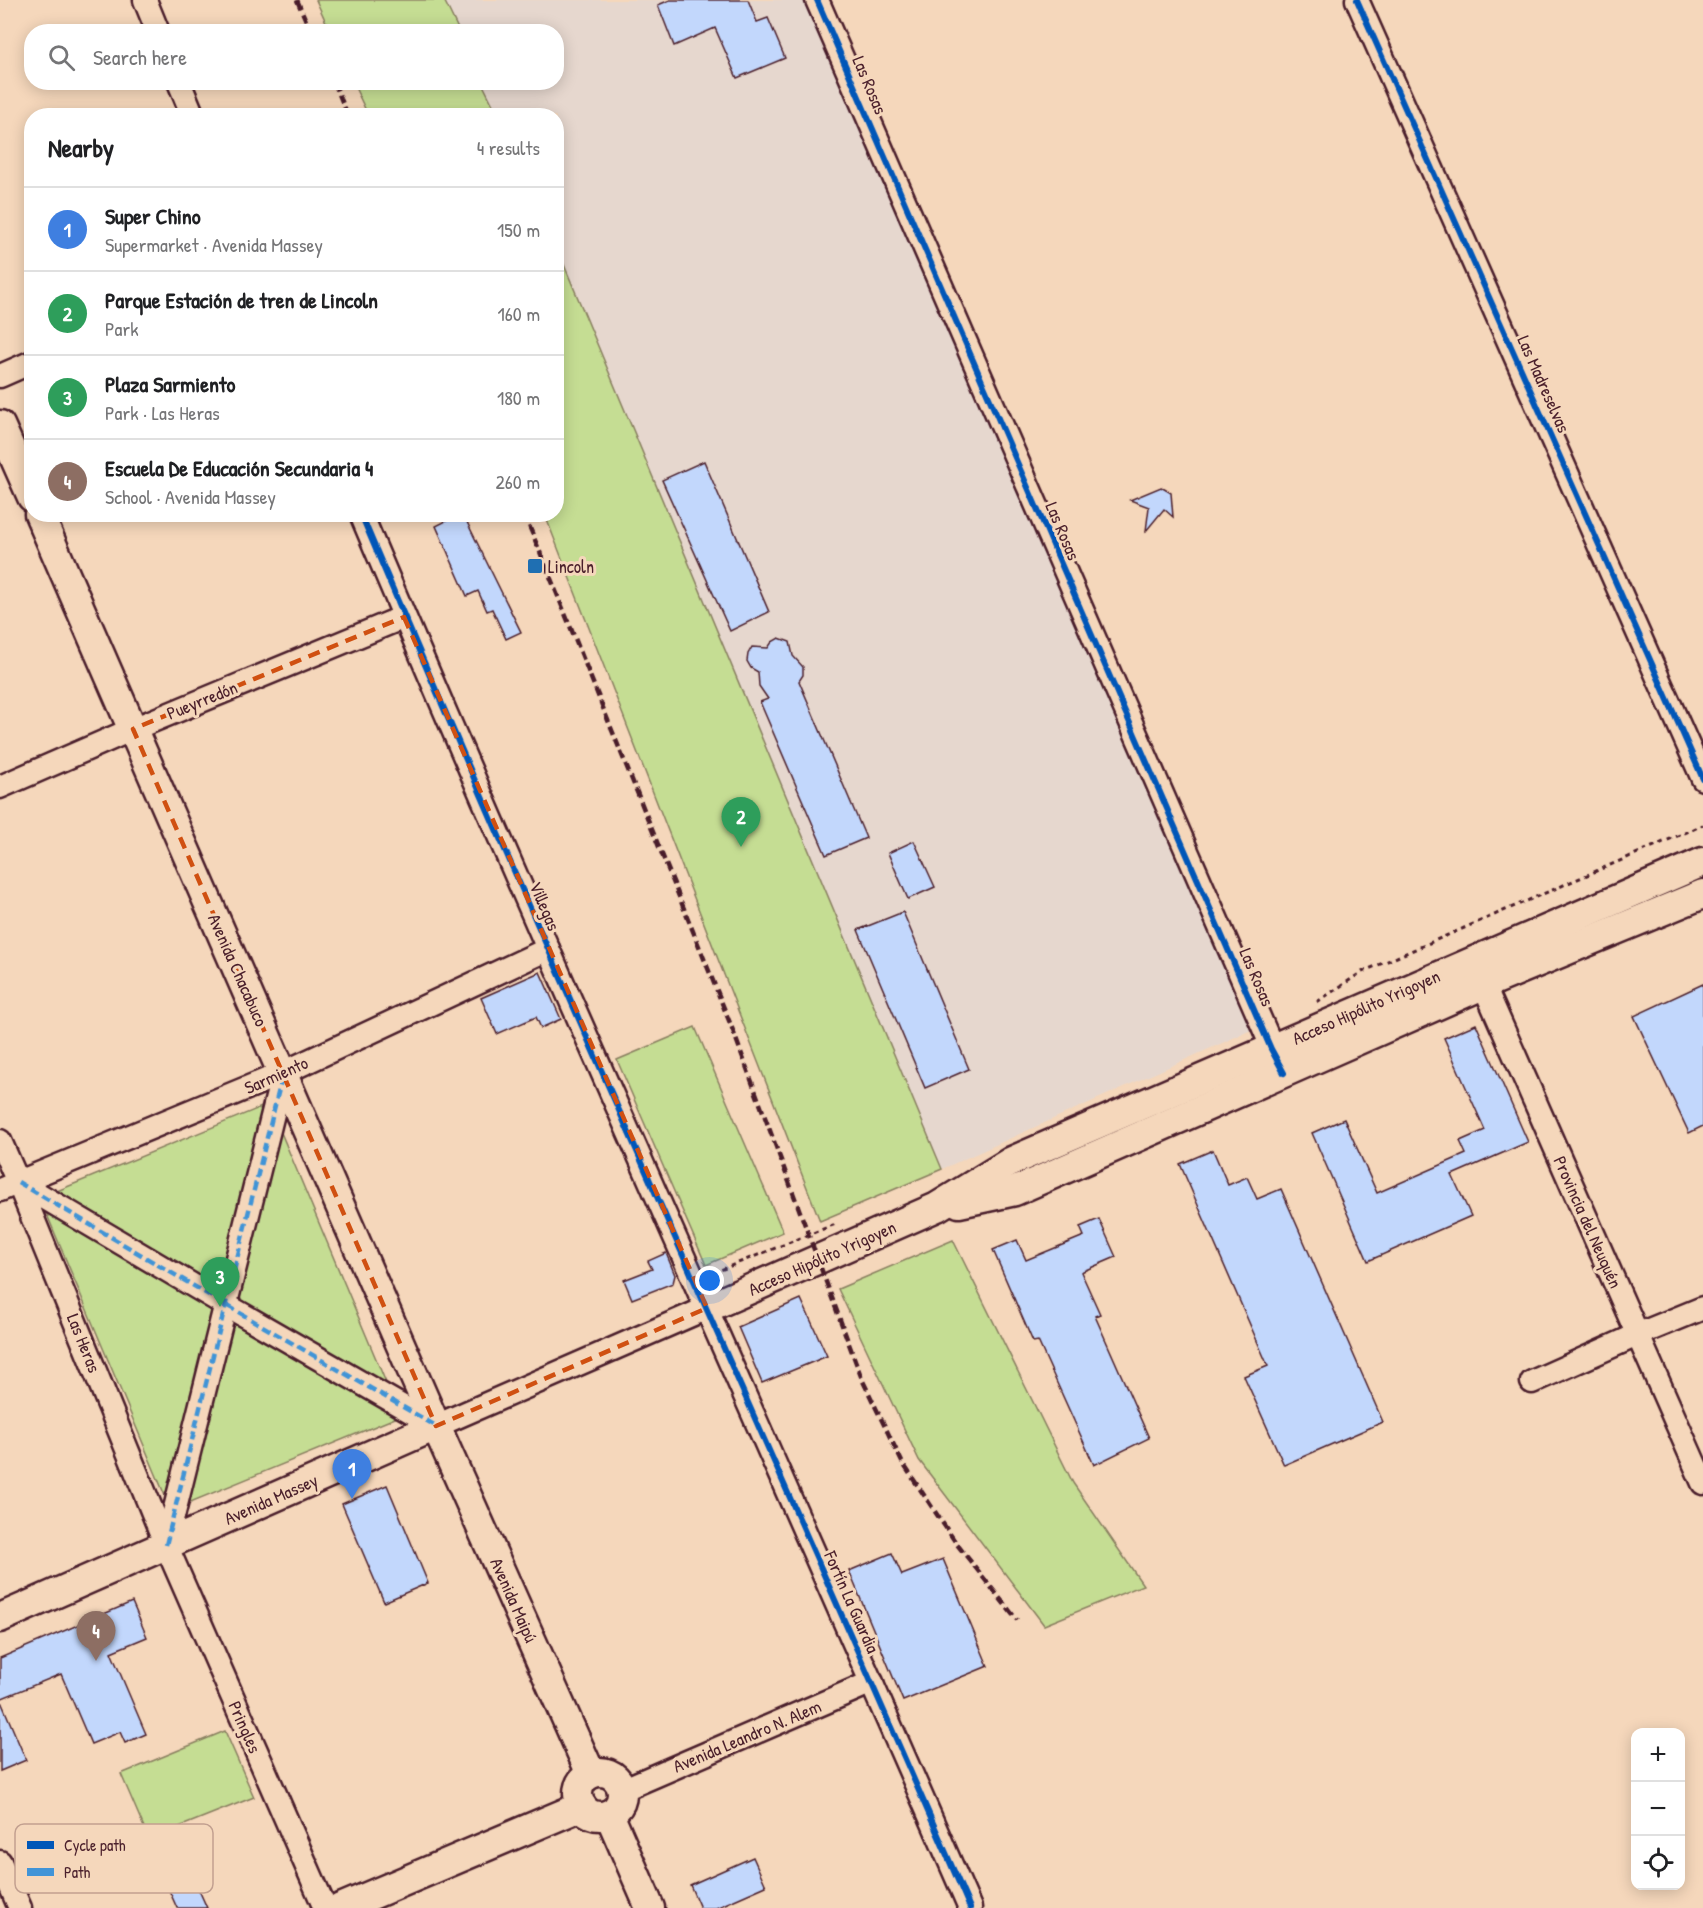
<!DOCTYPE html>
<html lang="en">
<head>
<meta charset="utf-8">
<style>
  body { margin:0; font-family:"Patrick Hand",sans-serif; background:#f6f6f6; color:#202124 }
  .controls { position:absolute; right:18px; bottom:18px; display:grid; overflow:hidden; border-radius:12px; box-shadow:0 3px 15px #0003 }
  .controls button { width:54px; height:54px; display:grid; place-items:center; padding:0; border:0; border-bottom:2px solid #e0e0e0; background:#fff; color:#202124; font:30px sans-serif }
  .you { position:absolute; left:710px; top:1281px; width:21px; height:21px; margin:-15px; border:4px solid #fff; border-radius:50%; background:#1a73e8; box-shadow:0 0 0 9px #1a73e833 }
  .badge { display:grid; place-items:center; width:39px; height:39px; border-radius:50%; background:#0f766e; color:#fff; font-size:20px; font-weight:700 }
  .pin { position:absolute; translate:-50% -50px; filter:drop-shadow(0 2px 3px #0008) }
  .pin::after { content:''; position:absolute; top:32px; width:21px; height:18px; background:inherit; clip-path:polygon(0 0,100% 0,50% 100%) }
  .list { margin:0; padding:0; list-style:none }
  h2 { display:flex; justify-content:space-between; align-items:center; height:78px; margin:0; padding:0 24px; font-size:26px }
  h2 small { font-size:20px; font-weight:400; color:#757577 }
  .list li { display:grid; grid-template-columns:39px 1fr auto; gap:18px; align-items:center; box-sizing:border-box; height:84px; padding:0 24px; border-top:2px solid #e0e0e0 }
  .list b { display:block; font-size:22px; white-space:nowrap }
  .list p { margin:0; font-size:20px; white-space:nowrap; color:#757577 }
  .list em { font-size:20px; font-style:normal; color:#757577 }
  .icon { flex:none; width:33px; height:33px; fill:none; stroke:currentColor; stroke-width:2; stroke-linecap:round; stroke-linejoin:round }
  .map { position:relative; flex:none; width:1703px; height:1908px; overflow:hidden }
  .search { position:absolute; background:#fff; box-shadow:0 3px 15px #0003; left:24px; top:24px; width:540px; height:66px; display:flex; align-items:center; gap:15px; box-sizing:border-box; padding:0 21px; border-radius:24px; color:#757577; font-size:22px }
  .panel { position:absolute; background:#fff; box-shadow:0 3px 15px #0003; left:24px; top:108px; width:540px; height:414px; border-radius:24px }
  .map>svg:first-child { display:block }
</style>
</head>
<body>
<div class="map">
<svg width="1703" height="1908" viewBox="0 0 1703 1908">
  <rect width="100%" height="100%" fill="#f5d7bb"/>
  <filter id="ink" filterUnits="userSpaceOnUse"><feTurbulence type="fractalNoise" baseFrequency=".0167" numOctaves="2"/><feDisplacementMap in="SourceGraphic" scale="12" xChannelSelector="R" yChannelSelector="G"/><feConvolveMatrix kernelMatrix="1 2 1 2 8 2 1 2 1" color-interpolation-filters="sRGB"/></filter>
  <g filter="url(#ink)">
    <polygon fill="#e6d7ce" points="444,0 806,0 1251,1030 942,1169 557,248 556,116 498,115 482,83 556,82 556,32 459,31"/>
    <g fill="#c5dd93" stroke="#887e5f" stroke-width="1.5">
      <polygon points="316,0 444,0 459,31 330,31"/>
      <polygon points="353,83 482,83 498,115 368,115"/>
      <polygon points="557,248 942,1169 820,1221 545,515 556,514"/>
      <polygon points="695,1027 783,1232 706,1265 617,1060"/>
      <polygon points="269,1104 400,1416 171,1510 40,1198"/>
      <polygon points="953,1240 1073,1483 1143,1585 1044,1625 919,1460 838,1289"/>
      <polygon points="225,1731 254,1797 149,1839 121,1774"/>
    </g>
    <g fill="#c2d7fc" stroke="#4a1f2b" stroke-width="1.5">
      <polygon points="670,0 748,0 757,22 768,18 785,58 737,78 715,28 674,46 658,5"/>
      <polygon points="704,461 769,612 730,631 662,480"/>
      <polygon points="1161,487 1171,493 1173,517 1164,509 1146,531 1149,507 1130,500"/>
      <polygon points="460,514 463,514 521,632 506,639 492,609 487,611 478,591 467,596 436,526"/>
      <polygon points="779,638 790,642 793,656 803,667 803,675 799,681 866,838 826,855 760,702 768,699 759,686 758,672 751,668 747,661 748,654 752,647 768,648 772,642"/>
      <polygon points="914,841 935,887 908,899 888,853"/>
      <polygon points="903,912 969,1069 925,1088 858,930"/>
      <polygon points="540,972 561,1019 541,1028 536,1017 497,1034 481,998"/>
      <polygon points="1703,984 1703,1126 1689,1133 1634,1016"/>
      <polygon points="1476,1024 1528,1142 1452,1175 1471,1216 1368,1261 1312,1133 1344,1119 1377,1193 1466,1154 1460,1141 1485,1130 1444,1038"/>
      <polygon points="1213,1150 1228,1185 1247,1177 1257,1199 1281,1189 1383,1422 1284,1465 1244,1376 1268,1366 1180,1164"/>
      <polygon points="1099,1219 1116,1257 1081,1272 1100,1314 1095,1316 1149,1438 1094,1465 1038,1341 1033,1342 993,1250 1017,1240 1026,1260 1084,1236 1080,1227"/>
      <polygon points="666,1253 675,1275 673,1283 632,1299 624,1280 652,1269 648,1261"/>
      <polygon points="801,1299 827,1356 762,1383 738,1327"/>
      <polygon points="387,1485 428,1583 384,1602 342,1504"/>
      <polygon points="892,1553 902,1575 943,1559 988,1666 903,1701 849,1571"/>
      <polygon points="132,1602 147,1637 111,1652 146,1734 125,1743 120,1732 91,1744 61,1674 0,1699 0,1658"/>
      <polygon points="0,1699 26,1760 0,1771"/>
      <polygon points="180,1848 207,1908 177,1908 155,1859"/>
      <polygon points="753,1857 766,1886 716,1908 700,1908 690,1885"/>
    </g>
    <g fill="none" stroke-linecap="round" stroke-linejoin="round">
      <g stroke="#4a1f2b" stroke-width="27">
        <g id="minor">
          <polyline points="145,0 158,32"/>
          <polyline points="817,0 1279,1063"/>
          <polyline points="1357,0 1703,779"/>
          <polyline points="179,82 193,116"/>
          <polyline points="0,376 32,362"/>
          <path d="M361 514C558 981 768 1443 970 1908"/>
          <polyline points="0,787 133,729 404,617"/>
          <polyline points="1477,970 1703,1483"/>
          <polyline points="0,1141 18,1182 166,1545 325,1908"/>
          <polyline points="18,1182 226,1305 436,1426 707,1308"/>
          <polyline points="0,1190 283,1073 548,949"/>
          <polyline points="1532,1382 1637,1335 1703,1308"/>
          <polyline points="166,1545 283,1073"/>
          <polyline points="622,1790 872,1682"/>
          <polyline points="0,1862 20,1908"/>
        </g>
      </g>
      <g stroke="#4a1f2b" stroke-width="33">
        <g id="major">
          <polyline points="0,425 32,497"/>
          <polyline points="39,514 436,1426 591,1774"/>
          <polyline points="959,1203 1015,1191 1483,985 1703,894"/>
          <polyline points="707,1308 937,1207 1012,1161 1703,862"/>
          <polyline points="0,1618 436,1426"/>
          <circle cx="600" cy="1794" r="22"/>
          <polyline points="609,1814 650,1908"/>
          <polyline points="341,1908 582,1806"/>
        </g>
      </g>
      <g stroke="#4a1f2b" stroke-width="3" stroke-dasharray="4.5 4.5" stroke-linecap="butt">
        <polyline points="1317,1002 1362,972 1703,825"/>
        <polyline points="713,1273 838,1223"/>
      </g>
      <use href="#minor" stroke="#f5d7bb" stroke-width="22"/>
      <use href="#major" stroke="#f5d7bb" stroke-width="28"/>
      <g stroke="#4a1f2b" stroke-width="4.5" stroke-dasharray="9 4.5" stroke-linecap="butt">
        <polyline points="297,0 311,32"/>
        <polyline points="334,82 348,116"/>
        <polyline points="524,514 543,559 732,1028 862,1379 902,1462 956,1543 1017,1620"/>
      </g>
      <g stroke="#4194d7" stroke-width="4.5" stroke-dasharray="9 4.5" stroke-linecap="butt">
        <polyline points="18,1182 226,1305 436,1426"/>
        <polyline points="166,1545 283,1073"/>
      </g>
      <g stroke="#f5d7bb" stroke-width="10">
        <g id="cycleway">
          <polyline points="817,0 1271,1049 1284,1073"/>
          <polyline points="1357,0 1703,779"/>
          <path d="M361 514C558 981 768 1443 970 1908"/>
        </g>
      </g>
      <use href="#cycleway" stroke="#0057b8" stroke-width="6"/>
    </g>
  </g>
  <path fill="none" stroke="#d05011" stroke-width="4.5" stroke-dasharray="12 8" stroke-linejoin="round" d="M404 617 707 1308 436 1426 133 729Z"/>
  <rect fill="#1f6fb2" stroke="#f5d7bb" stroke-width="2" x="527" y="558" width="16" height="16" rx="3"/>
  <g text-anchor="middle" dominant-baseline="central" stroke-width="6" stroke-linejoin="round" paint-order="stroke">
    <g font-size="18" fill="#4a1f2b" stroke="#f5d7bb">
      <text transform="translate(870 85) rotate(67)">Las Rosas</text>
      <text transform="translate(1544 384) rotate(66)">Las Madreselvas</text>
      <text transform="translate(1063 531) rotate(67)">Las Rosas</text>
      <text transform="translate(202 700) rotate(-22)">Pueyrredón</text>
      <text transform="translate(545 906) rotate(67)">Villegas</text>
      <text transform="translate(238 970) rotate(66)">Avenida Chacabuco</text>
      <text transform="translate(1257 977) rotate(67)">Las Rosas</text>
      <text transform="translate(1366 1007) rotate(-24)">Acceso Hipólito Yrigoyen</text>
      <text transform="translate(276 1075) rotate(-24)">Sarmiento</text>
      <text transform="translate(1588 1222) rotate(66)">Provincia del Neuquén</text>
      <text transform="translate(822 1258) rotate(-24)">Acceso Hipólito Yrigoyen</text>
      <text transform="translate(84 1343) rotate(68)">Las Heras</text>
      <text transform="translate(271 1499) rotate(-24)">Avenida Massey</text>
      <text transform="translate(514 1600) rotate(66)">Avenida Maipú</text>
      <text transform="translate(852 1602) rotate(66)">Fortín La Guardia</text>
      <text transform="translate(245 1727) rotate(66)">Pringles</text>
      <text transform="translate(747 1736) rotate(-23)">Avenida Leandro N. Alem</text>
    </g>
    <g font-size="18" fill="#4a1f2b" stroke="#f5d7bb" text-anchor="start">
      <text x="548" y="566">Lincoln</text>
    </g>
  </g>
  <rect x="15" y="1824" width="198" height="69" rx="9" fill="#f5d7bb" stroke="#c2a090" stroke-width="1.5"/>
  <rect x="27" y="1841" width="27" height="8" fill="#0057b8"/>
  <rect x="27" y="1868" width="27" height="8" fill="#4194d7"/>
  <g font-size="16" fill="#4a1f2b">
    <text x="64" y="1851">Cycle path</text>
    <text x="64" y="1878">Path</text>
  </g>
</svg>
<div class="controls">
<button>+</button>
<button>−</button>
<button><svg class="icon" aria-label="locate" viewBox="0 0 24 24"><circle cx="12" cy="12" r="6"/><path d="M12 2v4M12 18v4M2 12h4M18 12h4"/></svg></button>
</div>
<div class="you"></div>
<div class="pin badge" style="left:352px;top:1499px;background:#3f7fe0">1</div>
<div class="pin badge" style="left:741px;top:847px;background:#2e9e5b">2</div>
<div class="pin badge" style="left:220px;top:1307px;background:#2e9e5b">3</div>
<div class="pin badge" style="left:96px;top:1661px;background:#8d6e63">4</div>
<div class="search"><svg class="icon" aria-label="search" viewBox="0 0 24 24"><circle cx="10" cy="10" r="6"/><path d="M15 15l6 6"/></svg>Search here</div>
<section class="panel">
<h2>Nearby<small>4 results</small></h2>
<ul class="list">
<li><span class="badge" style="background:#3f7fe0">1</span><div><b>Super Chino</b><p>Supermarket · Avenida Massey</p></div><em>150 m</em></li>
<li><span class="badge" style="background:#2e9e5b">2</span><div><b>Parque Estación de tren de Lincoln</b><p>Park</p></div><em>160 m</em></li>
<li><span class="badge" style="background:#2e9e5b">3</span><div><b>Plaza Sarmiento</b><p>Park · Las Heras</p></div><em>180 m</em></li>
<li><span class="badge" style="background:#8d6e63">4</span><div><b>Escuela De Educación Secundaria 4</b><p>School · Avenida Massey</p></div><em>260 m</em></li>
</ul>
</section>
</div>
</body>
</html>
